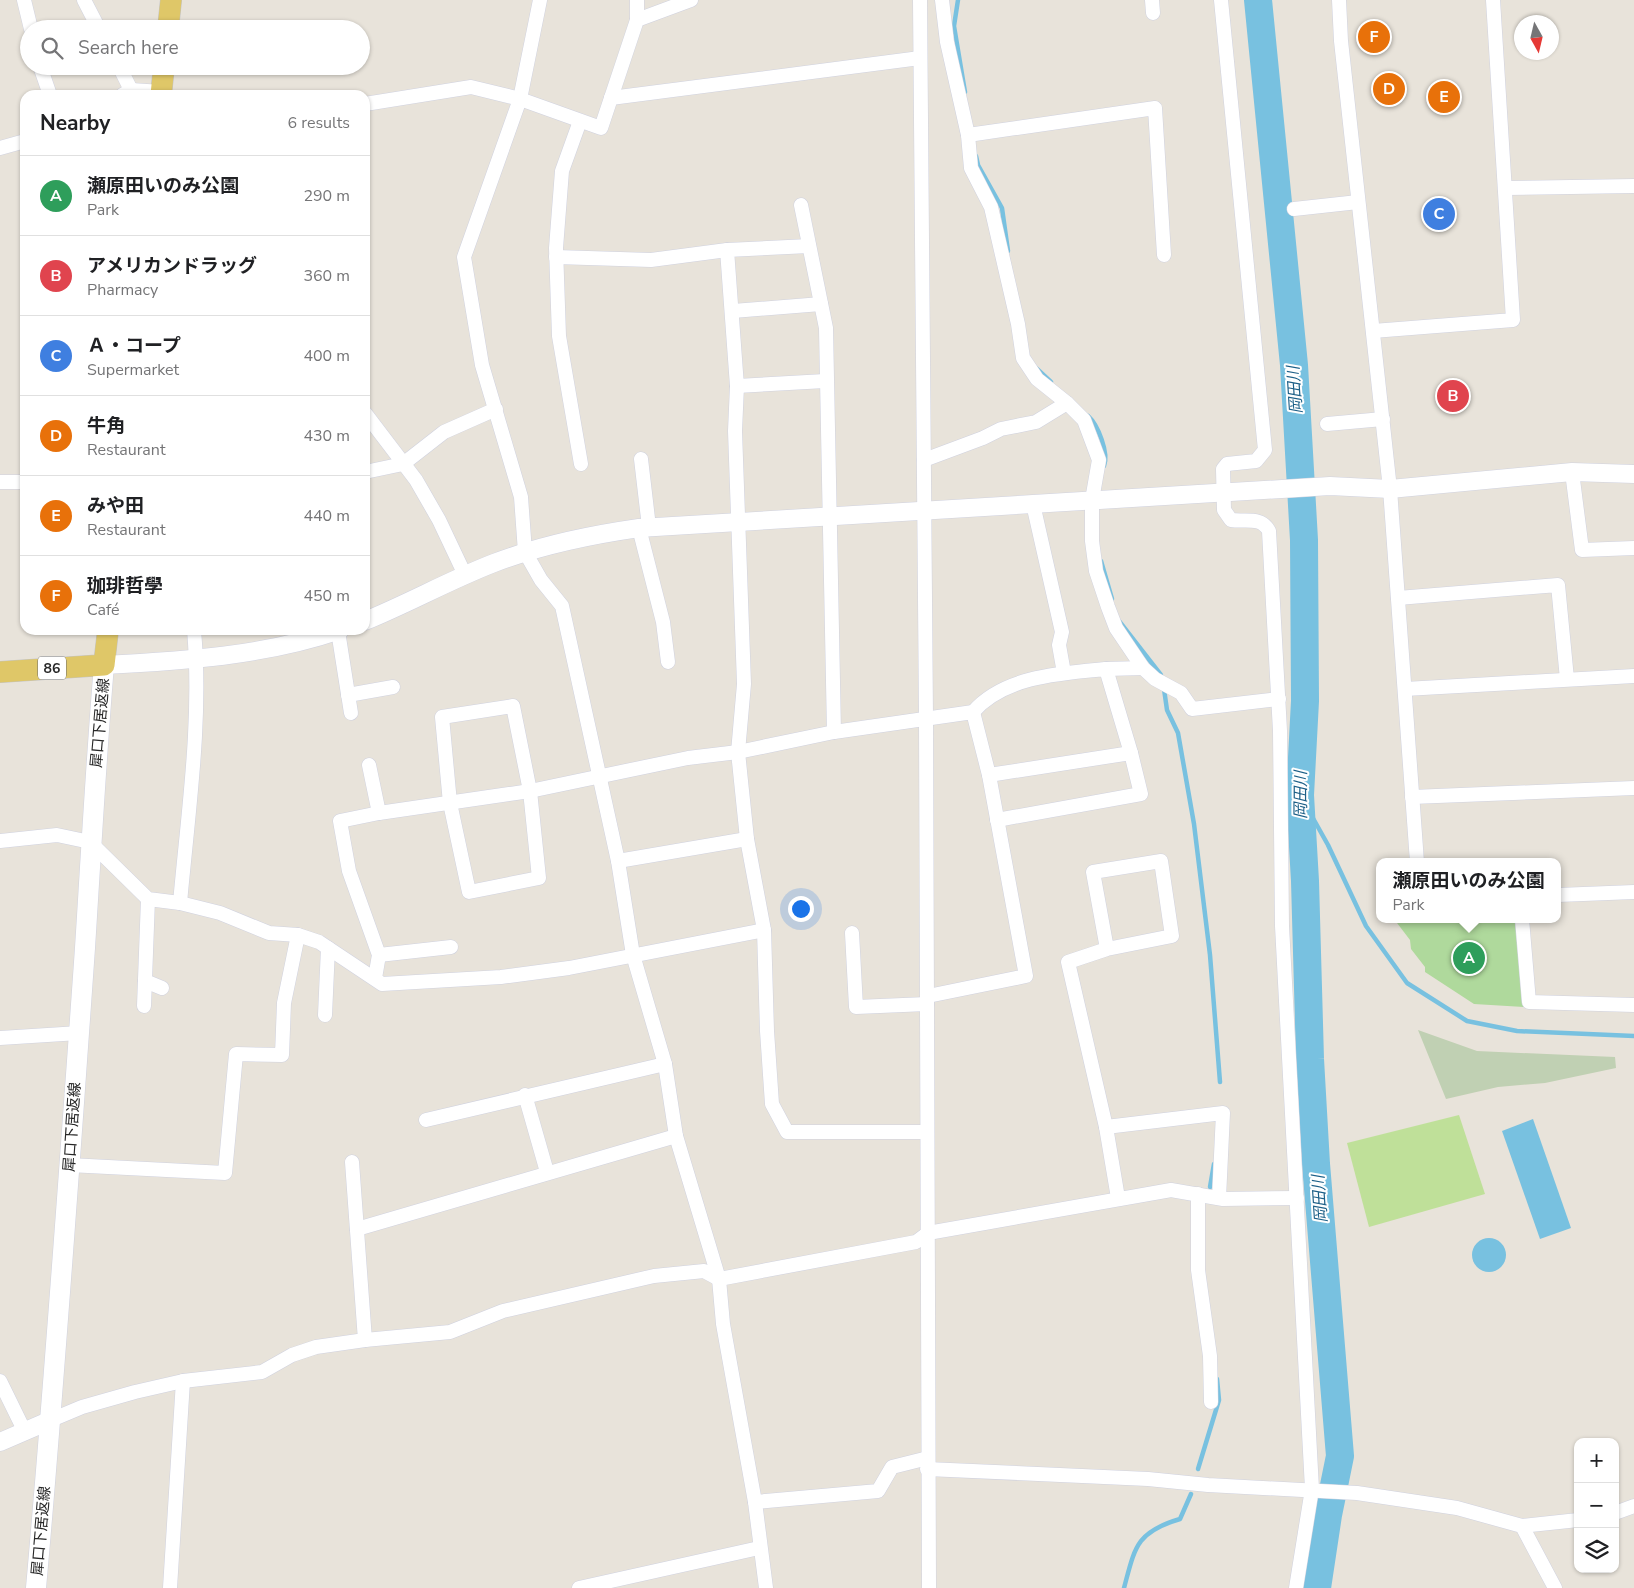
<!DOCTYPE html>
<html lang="en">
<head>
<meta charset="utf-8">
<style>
  body { margin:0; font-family:"Nunito Sans","Noto Sans JP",sans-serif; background:#f6f6f6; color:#202124 }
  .controls { position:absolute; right:15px; bottom:15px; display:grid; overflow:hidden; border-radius:10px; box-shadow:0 1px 4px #0004 }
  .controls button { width:45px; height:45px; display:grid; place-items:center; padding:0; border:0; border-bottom:1px solid #e0e0e0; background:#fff; color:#202124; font:25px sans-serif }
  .compass { position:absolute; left:1514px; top:15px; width:45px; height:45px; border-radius:50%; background:#fff; box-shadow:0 1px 4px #0004; rotate:172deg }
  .you { position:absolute; left:800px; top:908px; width:18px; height:18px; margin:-12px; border:4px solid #fff; border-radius:50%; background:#1a73e8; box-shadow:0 0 0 8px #1a73e833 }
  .badge { display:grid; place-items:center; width:32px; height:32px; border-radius:50%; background:#ea580c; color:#fff; font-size:16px; font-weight:700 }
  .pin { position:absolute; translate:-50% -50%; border:2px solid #fff; box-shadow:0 1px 5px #0006 }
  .popup { position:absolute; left:1376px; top:858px; width:185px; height:65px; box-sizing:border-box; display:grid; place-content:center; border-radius:10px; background:#fff; filter:drop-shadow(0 1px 4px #0005); font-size:16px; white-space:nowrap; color:#757577 }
  .popup b { font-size:19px; color:#202124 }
  .popup::after { content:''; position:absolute; left:50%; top:100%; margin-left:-10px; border:10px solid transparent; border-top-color:#fff }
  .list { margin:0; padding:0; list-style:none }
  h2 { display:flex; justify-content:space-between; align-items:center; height:65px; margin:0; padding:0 20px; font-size:21px }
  h2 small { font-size:16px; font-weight:400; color:#757577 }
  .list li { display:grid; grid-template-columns:32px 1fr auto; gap:15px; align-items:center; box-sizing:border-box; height:80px; padding:0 20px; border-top:1px solid #e0e0e0 }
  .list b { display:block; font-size:19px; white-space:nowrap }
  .list p { margin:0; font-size:16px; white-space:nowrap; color:#757577 }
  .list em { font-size:16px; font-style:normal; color:#757577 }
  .icon { flex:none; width:28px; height:28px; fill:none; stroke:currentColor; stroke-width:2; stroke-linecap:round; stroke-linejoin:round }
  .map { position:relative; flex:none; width:1634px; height:1588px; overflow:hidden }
  .search { position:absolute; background:#fff; box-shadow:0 1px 4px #0004; left:20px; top:20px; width:350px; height:55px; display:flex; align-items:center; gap:12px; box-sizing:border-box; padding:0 18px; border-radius:28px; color:#757577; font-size:19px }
  .panel { position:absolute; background:#fff; box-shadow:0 1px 4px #0004; left:20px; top:90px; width:350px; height:545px; border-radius:15px }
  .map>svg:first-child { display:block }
</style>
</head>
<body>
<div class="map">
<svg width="1634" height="1588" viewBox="0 0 1634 1588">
  <rect width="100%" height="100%" fill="#e8e3da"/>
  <polygon fill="#afd99c" points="1394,919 1516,919 1524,1007 1474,1004 1425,972 1425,967 1411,949 1410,940"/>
  <polygon fill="#c0d0b3" points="1418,1030 1477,1051 1615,1057 1616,1068 1545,1083 1498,1087 1446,1099"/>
  <polygon fill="#bfe099" points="1459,1115 1485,1194 1369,1227 1347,1143"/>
  <g fill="#78c1e0">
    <polygon points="1533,1119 1571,1228 1540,1239 1502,1131"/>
    <circle cx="1489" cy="1255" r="17"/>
  </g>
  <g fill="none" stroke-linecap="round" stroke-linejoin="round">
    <g stroke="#78c1e0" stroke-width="4.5">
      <polyline points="958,0 954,26 965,92"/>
      <polyline points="976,156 978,165 1002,208 1008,251"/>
      <polyline points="1036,368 1051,382"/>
      <path d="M1088 416C1098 425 1109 453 1104 466"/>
      <polyline points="1101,561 1112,599"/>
      <polyline points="1119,621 1161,675"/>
      <polyline points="1164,689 1167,710 1178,733 1194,824 1210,955 1220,1082"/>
      <polyline points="1300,795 1328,845 1366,926 1407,983 1467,1021 1517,1031 1634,1036"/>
      <polyline points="1210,1187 1214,1164"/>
      <polyline points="1198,1469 1219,1400 1217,1379"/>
      <path d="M1124 1588C1135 1547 1136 1532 1180 1519L1191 1494"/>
    </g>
    <polyline stroke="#78c1e0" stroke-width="28" points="1258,0 1294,365 1304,540 1305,701 1300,795 1305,881 1310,1059 1316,1164 1340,1456 1328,1515 1317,1588"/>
    <g stroke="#d0d2df" stroke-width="15">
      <g id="minor">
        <polyline points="24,0 31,29"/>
        <polyline points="84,0 99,29"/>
        <polyline points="540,0 520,99 464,257 482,365 521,497 525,552 541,580 562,606 618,861 633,955 665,1064 676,1136 719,1279 723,1324 755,1502 766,1588"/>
        <polyline points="637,0 637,20"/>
        <polyline points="920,0 926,718 929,1588"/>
        <polyline points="942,0 947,42 968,135 971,168 991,207 1018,324 1023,358 1037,379 1067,403 1084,420 1099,460 1092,500 1092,541 1096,571 1108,607 1116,628 1143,668 1155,679 1181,693 1192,709 1279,699"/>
        <polyline points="1152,0 1153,13"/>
        <path d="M1221 0 1265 450 1256 461 1227 464 1223 469 1224 510 1231 520C1246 522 1261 516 1269 531L1280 731 1282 926 1312 1489 1296 1588"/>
        <polyline points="1339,0 1341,41 1390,489 1417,862"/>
        <polyline points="40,66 50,95"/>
        <polyline points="119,66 131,90"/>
        <polyline points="122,95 131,90 162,92"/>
        <polyline points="611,98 637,20 691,0"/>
        <polyline points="365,104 471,87 520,99 601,128 611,98 920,58"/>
        <polyline points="580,121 562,171 556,248 559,336 581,464"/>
        <polyline points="968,135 1155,108 1164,255"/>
        <polyline points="0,148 25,141"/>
        <polyline points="1506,188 1634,186"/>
        <polyline points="801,205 826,328 834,732"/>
        <polyline points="1294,209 1358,202"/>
        <polyline points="809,246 727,250 737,386 735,431 744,684 738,752 747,839 764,930 767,1031 772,1104 787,1132 927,1132"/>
        <polyline points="556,257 651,260 727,250"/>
        <polyline points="733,311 821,304"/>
        <polyline points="1373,331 1513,320 1493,0"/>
        <polyline points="737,386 825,381"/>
        <polyline points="365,413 416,480 439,520 465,575"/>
        <polyline points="1327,424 1383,419"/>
        <polyline points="641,459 649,527"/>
        <polyline points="924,460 983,438 1001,429 1036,422 1067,403"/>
        <polyline points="365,472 403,464 444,432 496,409"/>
        <polyline points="1572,472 1582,550 1634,548"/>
        <polyline points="0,482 25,482"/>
        <polyline points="1033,504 1062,632 1059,645 1064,673"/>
        <polyline points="639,528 663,622 668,662"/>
        <polyline points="1398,598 1558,585 1567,679"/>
        <polyline points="338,631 351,713"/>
        <polyline points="1106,669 1143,668"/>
        <polyline points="1405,689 1634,676"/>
        <polyline points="348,695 393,687"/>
        <polygon points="513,706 530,791 539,878 469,892 450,803 442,717"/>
        <path d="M973 712C1004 676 1062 673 1106 669L1131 753"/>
        <polyline points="369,765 379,813"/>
        <polyline points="989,775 1131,753 1141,794 997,820"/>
        <polyline points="1412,797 1634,788"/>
        <polyline points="0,841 57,835 90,842 148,899 180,903 220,913 269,933 298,935 319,942 382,984 501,977 569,968 764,930"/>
        <polyline points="618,861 747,839"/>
        <polyline points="1558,895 1634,892"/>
        <path d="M180 903C188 813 202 720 194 630"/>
        <polyline points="1522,919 1529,1002 1634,1005"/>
        <polyline points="852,933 856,1007 927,1004"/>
        <polyline points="1107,949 1093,872 1161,861 1172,936 1107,949 1068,962 1106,1127 1118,1198"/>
        <polyline points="379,955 451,947"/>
        <polyline points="375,978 379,955 349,871 340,821 379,813 530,791 688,758 738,752 834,732 973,712 989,775 1026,976 928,996"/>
        <polyline points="145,981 162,988"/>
        <polyline points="144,1006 148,899"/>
        <polyline points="325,1015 328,948"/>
        <polyline points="0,1038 79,1033"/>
        <polyline points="525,1095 547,1172"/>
        <polyline points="426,1120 665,1064"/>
        <polyline points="1106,1127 1223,1113 1219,1198"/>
        <polyline points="69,1165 225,1173 236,1054 282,1055 284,1003 298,935"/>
        <polyline points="1198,1194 1198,1270 1210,1356 1211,1402"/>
        <polyline points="357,1229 676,1136"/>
        <polyline points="365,1340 450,1332 503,1311 654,1276 704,1271 719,1279 916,1242 928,1233 1171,1190 1223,1199 1297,1198"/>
        <polyline points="0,1381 24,1430"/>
        <polyline points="51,1420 82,1407 135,1392 183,1381 262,1372 292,1355 316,1347 365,1340 352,1162"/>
        <polyline points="927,1469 1148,1479 1208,1485 1357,1493 1457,1508 1522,1526 1578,1520"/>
        <polyline points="755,1502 878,1491 892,1467 928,1458"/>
        <polyline points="1615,1513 1634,1506"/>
        <polyline points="1522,1526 1555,1588"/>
        <polyline points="170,1588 183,1381"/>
        <polyline points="579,1588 759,1548"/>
      </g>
    </g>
    <g stroke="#d0d2df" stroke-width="19">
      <g id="tertiary">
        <path d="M365 621C409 603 450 580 494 563 541 545 590 535 639 528L1330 486 1390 489 1572 472 1634 474"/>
        <path d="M104 665C183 661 264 656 340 630"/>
        <polyline points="0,1442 51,1420"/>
      </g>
    </g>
    <g stroke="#d0d2df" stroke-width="21">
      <path id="secondary" d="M36 1588C55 1375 70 1162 85 948 91 854 96 760 104 665"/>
    </g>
    <g stroke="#c3c3c3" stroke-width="22">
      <g id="primary">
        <polyline points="168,29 171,0"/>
        <polyline points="161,95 164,66"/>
        <polyline points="0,672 104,665 108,630"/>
      </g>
    </g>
    <use href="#minor" stroke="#fff" stroke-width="14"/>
    <use href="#tertiary" stroke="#fff" stroke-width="18"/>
    <use href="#secondary" stroke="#fff" stroke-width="20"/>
    <use href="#primary" stroke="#dfc768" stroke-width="21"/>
  </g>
  <g text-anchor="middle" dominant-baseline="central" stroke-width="4" stroke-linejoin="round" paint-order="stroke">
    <rect fill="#fff" stroke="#686868" stroke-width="1" x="38" y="656.5" width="28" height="23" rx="4"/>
    <g font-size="14" font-weight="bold" fill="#272727">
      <text x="52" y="668">86</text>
    </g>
    <g font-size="15" fill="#272727" stroke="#fff">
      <text transform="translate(100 723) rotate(-85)">犀口下居返線</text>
      <text transform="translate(72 1127) rotate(-86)">犀口下居返線</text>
      <text transform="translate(41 1531) rotate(-85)">犀口下居返線</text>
    </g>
    <g font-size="16" font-style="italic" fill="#1c5f87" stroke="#fff">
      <text transform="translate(1295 390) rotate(-94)">岡田川</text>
      <text transform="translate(1301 795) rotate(-90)">岡田川</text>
      <text transform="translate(1320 1199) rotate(-94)">岡田川</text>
    </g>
  </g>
</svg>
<div class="controls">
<button>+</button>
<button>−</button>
<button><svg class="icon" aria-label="layers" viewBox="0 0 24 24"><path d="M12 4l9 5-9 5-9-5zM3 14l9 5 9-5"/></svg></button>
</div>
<svg class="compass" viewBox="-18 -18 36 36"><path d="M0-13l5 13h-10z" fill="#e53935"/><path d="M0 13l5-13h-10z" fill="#757577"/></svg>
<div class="you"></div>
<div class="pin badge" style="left:1469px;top:958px;background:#2e9e5b">A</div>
<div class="popup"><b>瀬原田いのみ公園</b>Park</div>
<div class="pin badge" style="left:1453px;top:396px;background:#e0444e">B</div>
<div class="pin badge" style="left:1439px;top:214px;background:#3f7fe0">C</div>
<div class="pin badge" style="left:1389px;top:89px;background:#e8710a">D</div>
<div class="pin badge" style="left:1444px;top:97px;background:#e8710a">E</div>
<div class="pin badge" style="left:1374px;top:37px;background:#e8710a">F</div>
<div class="search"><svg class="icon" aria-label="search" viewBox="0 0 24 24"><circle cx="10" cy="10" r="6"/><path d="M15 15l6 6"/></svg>Search here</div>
<section class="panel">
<h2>Nearby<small>6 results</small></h2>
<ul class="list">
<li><span class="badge" style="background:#2e9e5b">A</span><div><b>瀬原田いのみ公園</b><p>Park</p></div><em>290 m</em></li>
<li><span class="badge" style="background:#e0444e">B</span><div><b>アメリカンドラッグ</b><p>Pharmacy</p></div><em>360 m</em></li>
<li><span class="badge" style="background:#3f7fe0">C</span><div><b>Ａ・コープ</b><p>Supermarket</p></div><em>400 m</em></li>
<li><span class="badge" style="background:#e8710a">D</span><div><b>牛角</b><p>Restaurant</p></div><em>430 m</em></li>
<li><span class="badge" style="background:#e8710a">E</span><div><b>みや田</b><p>Restaurant</p></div><em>440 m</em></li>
<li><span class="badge" style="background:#e8710a">F</span><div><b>珈琲哲學</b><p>Café</p></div><em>450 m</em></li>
</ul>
</section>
</div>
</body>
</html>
